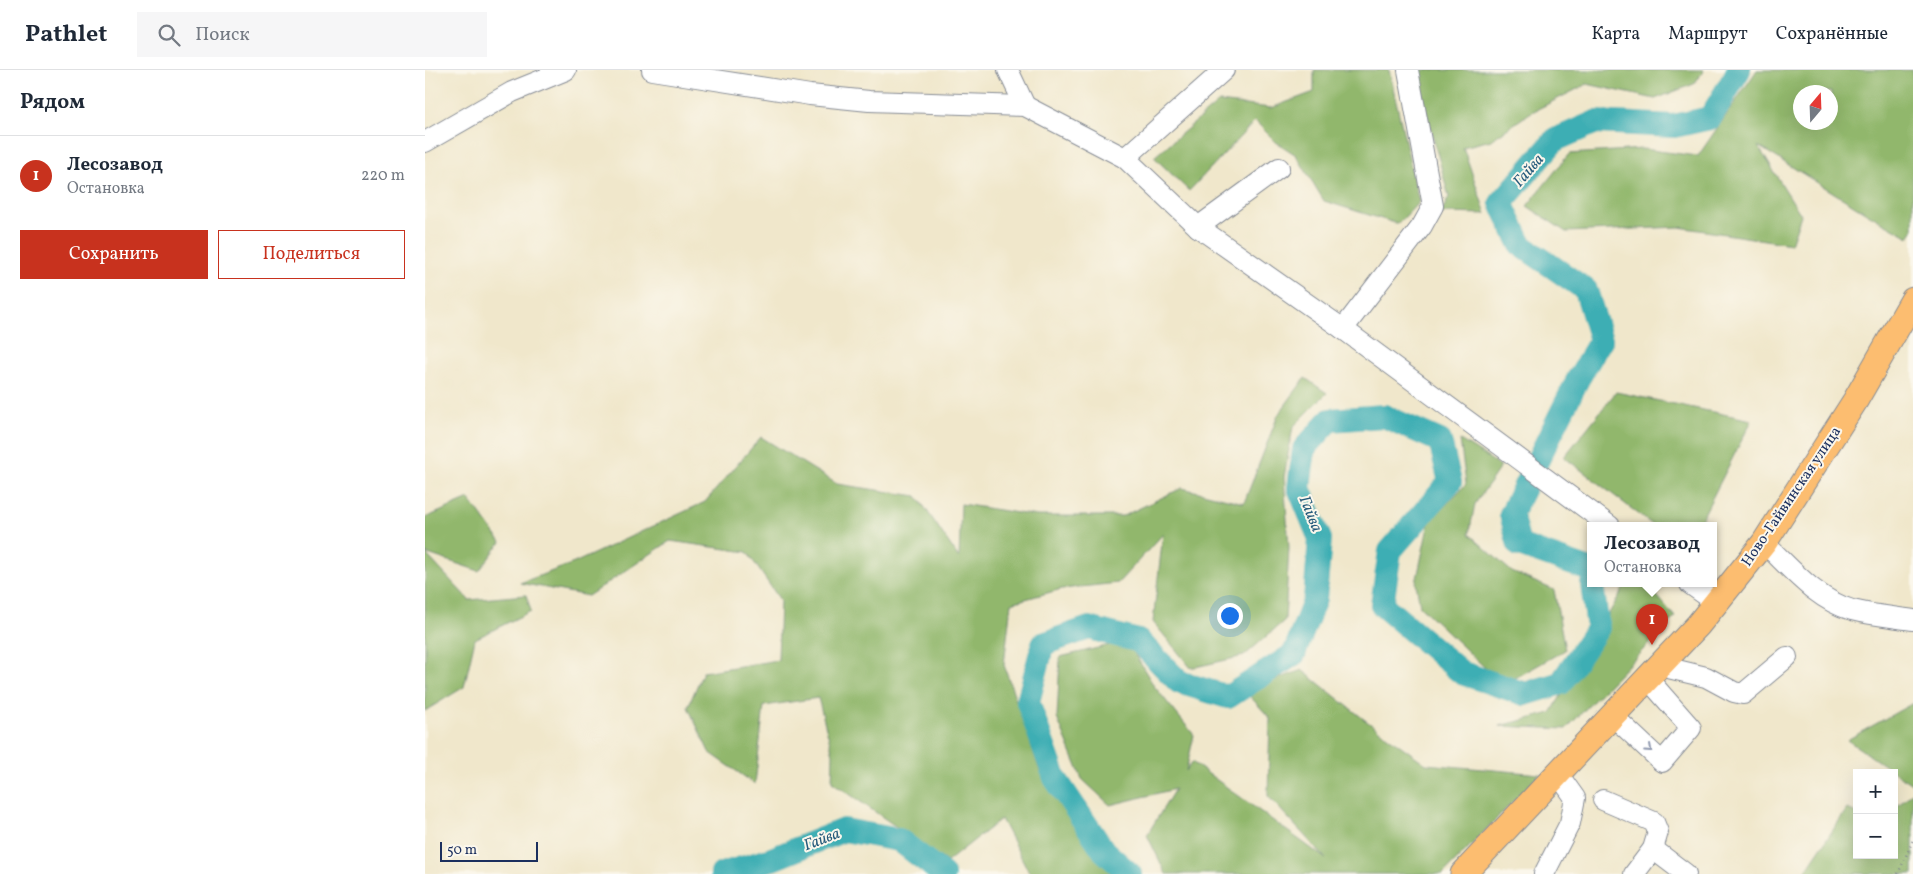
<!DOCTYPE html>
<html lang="ru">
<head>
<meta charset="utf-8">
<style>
  body { margin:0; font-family:Vollkorn,serif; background:#f6f6f7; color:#1f2937 }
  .controls { position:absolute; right:15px; bottom:15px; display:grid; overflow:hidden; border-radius:0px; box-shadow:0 5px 20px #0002 }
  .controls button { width:45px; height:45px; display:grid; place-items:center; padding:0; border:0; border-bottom:1px solid #e0e1e3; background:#fff; color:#1f2937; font:25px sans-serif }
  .compass { position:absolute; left:1368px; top:15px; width:45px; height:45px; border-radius:50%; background:#fff; box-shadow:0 5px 20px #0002; rotate:19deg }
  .scale { position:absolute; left:15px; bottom:12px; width:98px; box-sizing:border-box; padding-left:5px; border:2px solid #1b2f5e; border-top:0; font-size:14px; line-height:18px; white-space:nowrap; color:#1b2f5e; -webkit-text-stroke:4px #fbf7ec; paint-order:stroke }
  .you { position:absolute; left:804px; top:545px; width:18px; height:18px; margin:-12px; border:4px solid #fff; border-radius:50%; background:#1a73e8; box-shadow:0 0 0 8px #1a73e833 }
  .badge { display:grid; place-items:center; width:32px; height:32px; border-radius:50%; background:#c8321e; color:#fff; font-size:16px; font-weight:700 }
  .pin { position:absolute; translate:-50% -41px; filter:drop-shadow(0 1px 2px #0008) }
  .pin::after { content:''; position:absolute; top:26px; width:18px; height:15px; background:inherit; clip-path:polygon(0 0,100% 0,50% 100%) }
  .popup { position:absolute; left:1162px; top:452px; width:130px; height:65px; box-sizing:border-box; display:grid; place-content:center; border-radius:0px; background:#fff; filter:drop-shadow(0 1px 4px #0005); font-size:16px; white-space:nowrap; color:#747a83 }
  .popup b { font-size:19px; color:#1f2937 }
  .popup::after { content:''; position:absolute; left:50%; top:100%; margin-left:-10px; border:10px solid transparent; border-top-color:#fff }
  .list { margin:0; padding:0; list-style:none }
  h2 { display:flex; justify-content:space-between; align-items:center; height:65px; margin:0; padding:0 20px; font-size:21px }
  h2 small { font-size:16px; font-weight:400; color:#747a83 }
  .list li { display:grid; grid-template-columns:32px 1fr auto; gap:15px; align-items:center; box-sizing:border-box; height:80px; padding:0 20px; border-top:1px solid #e0e1e3 }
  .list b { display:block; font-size:19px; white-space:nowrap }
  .list p { margin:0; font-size:16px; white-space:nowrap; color:#747a83 }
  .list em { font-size:16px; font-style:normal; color:#747a83 }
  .actions { display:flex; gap:10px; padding:15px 20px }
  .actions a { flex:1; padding:11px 0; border:1px solid #c8321e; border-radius:0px; text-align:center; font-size:18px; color:#c8321e }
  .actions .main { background:#c8321e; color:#fff }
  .icon { flex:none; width:28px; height:28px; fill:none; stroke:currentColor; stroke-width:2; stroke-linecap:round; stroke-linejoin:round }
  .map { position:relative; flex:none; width:1488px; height:804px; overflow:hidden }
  header { display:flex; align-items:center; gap:30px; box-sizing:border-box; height:70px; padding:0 25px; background:#fff; border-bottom:1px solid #e0e1e3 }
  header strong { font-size:24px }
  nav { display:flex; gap:28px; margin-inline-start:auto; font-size:18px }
  .search { width:350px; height:45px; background:#f6f6f7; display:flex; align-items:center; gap:12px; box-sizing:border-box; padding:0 18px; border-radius:0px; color:#747a83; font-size:19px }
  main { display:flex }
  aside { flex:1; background:#fff }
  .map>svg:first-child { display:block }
</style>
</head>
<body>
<header>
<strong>Pathlet</strong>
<div class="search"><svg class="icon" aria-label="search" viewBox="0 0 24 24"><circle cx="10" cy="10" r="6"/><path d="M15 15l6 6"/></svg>Поиск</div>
<nav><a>Карта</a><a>Маршрут</a><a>Сохранённые</a></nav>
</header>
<main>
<aside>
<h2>Рядом<small></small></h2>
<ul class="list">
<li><span class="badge">1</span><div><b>Лесозавод</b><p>Остановка</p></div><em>220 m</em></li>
</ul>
<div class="actions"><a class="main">Сохранить</a><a>Поделиться</a></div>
</aside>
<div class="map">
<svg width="1488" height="804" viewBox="0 0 1488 804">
  <rect width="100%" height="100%" fill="#fbf7ec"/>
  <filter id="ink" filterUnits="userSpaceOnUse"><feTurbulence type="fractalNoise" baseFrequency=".02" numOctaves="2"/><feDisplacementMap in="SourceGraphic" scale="10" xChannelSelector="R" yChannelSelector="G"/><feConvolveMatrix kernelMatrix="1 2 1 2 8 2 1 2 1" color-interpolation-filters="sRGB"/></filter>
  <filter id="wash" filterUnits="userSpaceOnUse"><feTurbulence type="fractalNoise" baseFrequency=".0096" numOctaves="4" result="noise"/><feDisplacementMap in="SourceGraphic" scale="20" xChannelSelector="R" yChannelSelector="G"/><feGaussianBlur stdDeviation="1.12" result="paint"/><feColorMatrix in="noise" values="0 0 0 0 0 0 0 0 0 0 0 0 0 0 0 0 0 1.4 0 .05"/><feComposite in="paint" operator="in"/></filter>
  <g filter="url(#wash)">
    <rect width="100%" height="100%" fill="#f0e7cb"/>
    <g fill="#91b76c" stroke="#567365" fill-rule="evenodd">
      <polygon points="889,0 964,0 994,132 973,154 899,131 871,85 851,72 830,51 764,121 729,87 794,32 846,38 889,22"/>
      <polygon points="992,0 1279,0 1269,14 1230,29 1162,14 1105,43 1066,70 1038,77 1061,144 1016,143 1024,127 992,7"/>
      <path d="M1332 0H1488V161L1484 167 1443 144 1333 76 1376 145 1366 174 1254 157 1141 162 1102 136 1144 84 1217 79 1273 86ZM1376 22H1406V52H1376Z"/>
      <polygon points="880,308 902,323 868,357 859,407 864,478 860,550 819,586 766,598 728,552 738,464 693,513 637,519 586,533 579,595 615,701 687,804 605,804 576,749 522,792 407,712 408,684 393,628 339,636 330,714 284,682 263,637 278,602 353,590 355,530 322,482 245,471 163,526 95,513 149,493 280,432 336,367 412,414 492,426 534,488 536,434 612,446 698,446 757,418 819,433 853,345"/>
      <polygon points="1191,322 1327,350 1273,456 1229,456 1139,387"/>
      <polygon points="1035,370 1076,396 1050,434 1044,464 1087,502 1129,520 1140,580 1078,615 995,536 991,513 1004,452 1041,414"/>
      <polygon points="44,429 76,472 54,501 0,483 44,530 101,525 106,541 50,569 39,617 0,641 0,448"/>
      <polygon points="1201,514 1222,514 1250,547 1141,659 1075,656 1126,643"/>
      <polygon points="702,571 729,616 769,665 761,701 767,692 901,789 843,726 845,648 820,621 877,600 940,650 1001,694 1115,704 1018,804 741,804 722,765 750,719 685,735 657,709 632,648 635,587"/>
      <polygon points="1488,633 1488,715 1422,670"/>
      <polygon points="1488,722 1488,804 1379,803 1422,739 1432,743 1432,785 1469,785 1469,739"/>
    </g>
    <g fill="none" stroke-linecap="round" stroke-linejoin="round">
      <g stroke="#3daeb4" stroke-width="24">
        <polyline points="1166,503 1165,500 1094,475 1086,444 1153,309 1176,270 1161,220 1096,175 1076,133 1130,70 1171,52 1249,56 1285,48 1314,0"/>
        <polyline points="297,804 347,789 419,760 474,770 518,804"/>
        <polyline points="705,804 679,781 630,708 603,632 618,574 664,558 714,571 754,612 803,627 869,584 890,529 895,469 874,418 879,379 905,350 959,346 1015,371 1025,412 965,481 957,535 1037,603 1100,624 1136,613 1173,558 1167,514"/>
      </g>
    </g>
  </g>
  <g filter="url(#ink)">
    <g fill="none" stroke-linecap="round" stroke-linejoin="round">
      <g stroke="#868b94" stroke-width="22">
        <g id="minor">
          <polyline points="227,0 385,25 444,31 600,36 700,88 773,157 918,259 1185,456"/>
          <polyline points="583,0 600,36"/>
          <polyline points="0,72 87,22 141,0"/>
          <polyline points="700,88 799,0"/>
          <polyline points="773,157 854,98"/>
          <polyline points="918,259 997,156 1008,136 983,0"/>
          <path d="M1339 473C1365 497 1391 530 1427 540 1447 545 1468 547 1488 550"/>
          <polyline points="1265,514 1292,533"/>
          <polyline points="1235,596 1281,607 1309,622 1318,624 1362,587"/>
          <polyline points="1188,646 1237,692 1266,658 1223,609"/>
          <polyline points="1178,730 1229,752 1233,762 1228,779"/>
          <polyline points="1119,804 1145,753 1150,728 1133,704"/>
          <polyline points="1209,804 1228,779 1261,804"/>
        </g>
      </g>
      <g stroke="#868b94" stroke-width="27">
        <polyline id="major" points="1038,804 1273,555 1339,473 1430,331 1488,230"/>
      </g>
      <polyline stroke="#868b94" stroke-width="2.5" stroke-dasharray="1 4" stroke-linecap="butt" points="1473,804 1488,770"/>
      <use href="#minor" stroke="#fff" stroke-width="20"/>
      <use href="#major" stroke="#fcbd6f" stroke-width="25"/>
    </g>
    <defs><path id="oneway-chevron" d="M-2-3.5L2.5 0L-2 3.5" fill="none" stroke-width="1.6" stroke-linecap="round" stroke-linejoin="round" transform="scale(1.25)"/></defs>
    <use stroke="#8d97ae" href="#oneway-chevron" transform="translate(1224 679) rotate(42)"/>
  </g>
  <g text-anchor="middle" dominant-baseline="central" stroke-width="4" stroke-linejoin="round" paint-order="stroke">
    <g font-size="15" fill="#1b2f5e" stroke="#fbf7ec">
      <text transform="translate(1367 427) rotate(-56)">Ново-Гайвинская улица</text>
    </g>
    <g font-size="16" font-style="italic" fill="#275b7c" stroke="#fbf7ec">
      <text transform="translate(1104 101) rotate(-49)">Гайва</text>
      <text transform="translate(885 444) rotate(68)">Гайва</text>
      <text transform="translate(397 770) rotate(-21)">Гайва</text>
    </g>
  </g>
</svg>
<div class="controls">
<button>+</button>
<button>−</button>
</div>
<svg class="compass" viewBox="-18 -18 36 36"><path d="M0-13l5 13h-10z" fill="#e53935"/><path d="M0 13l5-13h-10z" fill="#747a83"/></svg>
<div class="scale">50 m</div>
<div class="you"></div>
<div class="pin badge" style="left:1227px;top:575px">1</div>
<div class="popup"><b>Лесозавод</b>Остановка</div>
</div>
</main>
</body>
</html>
